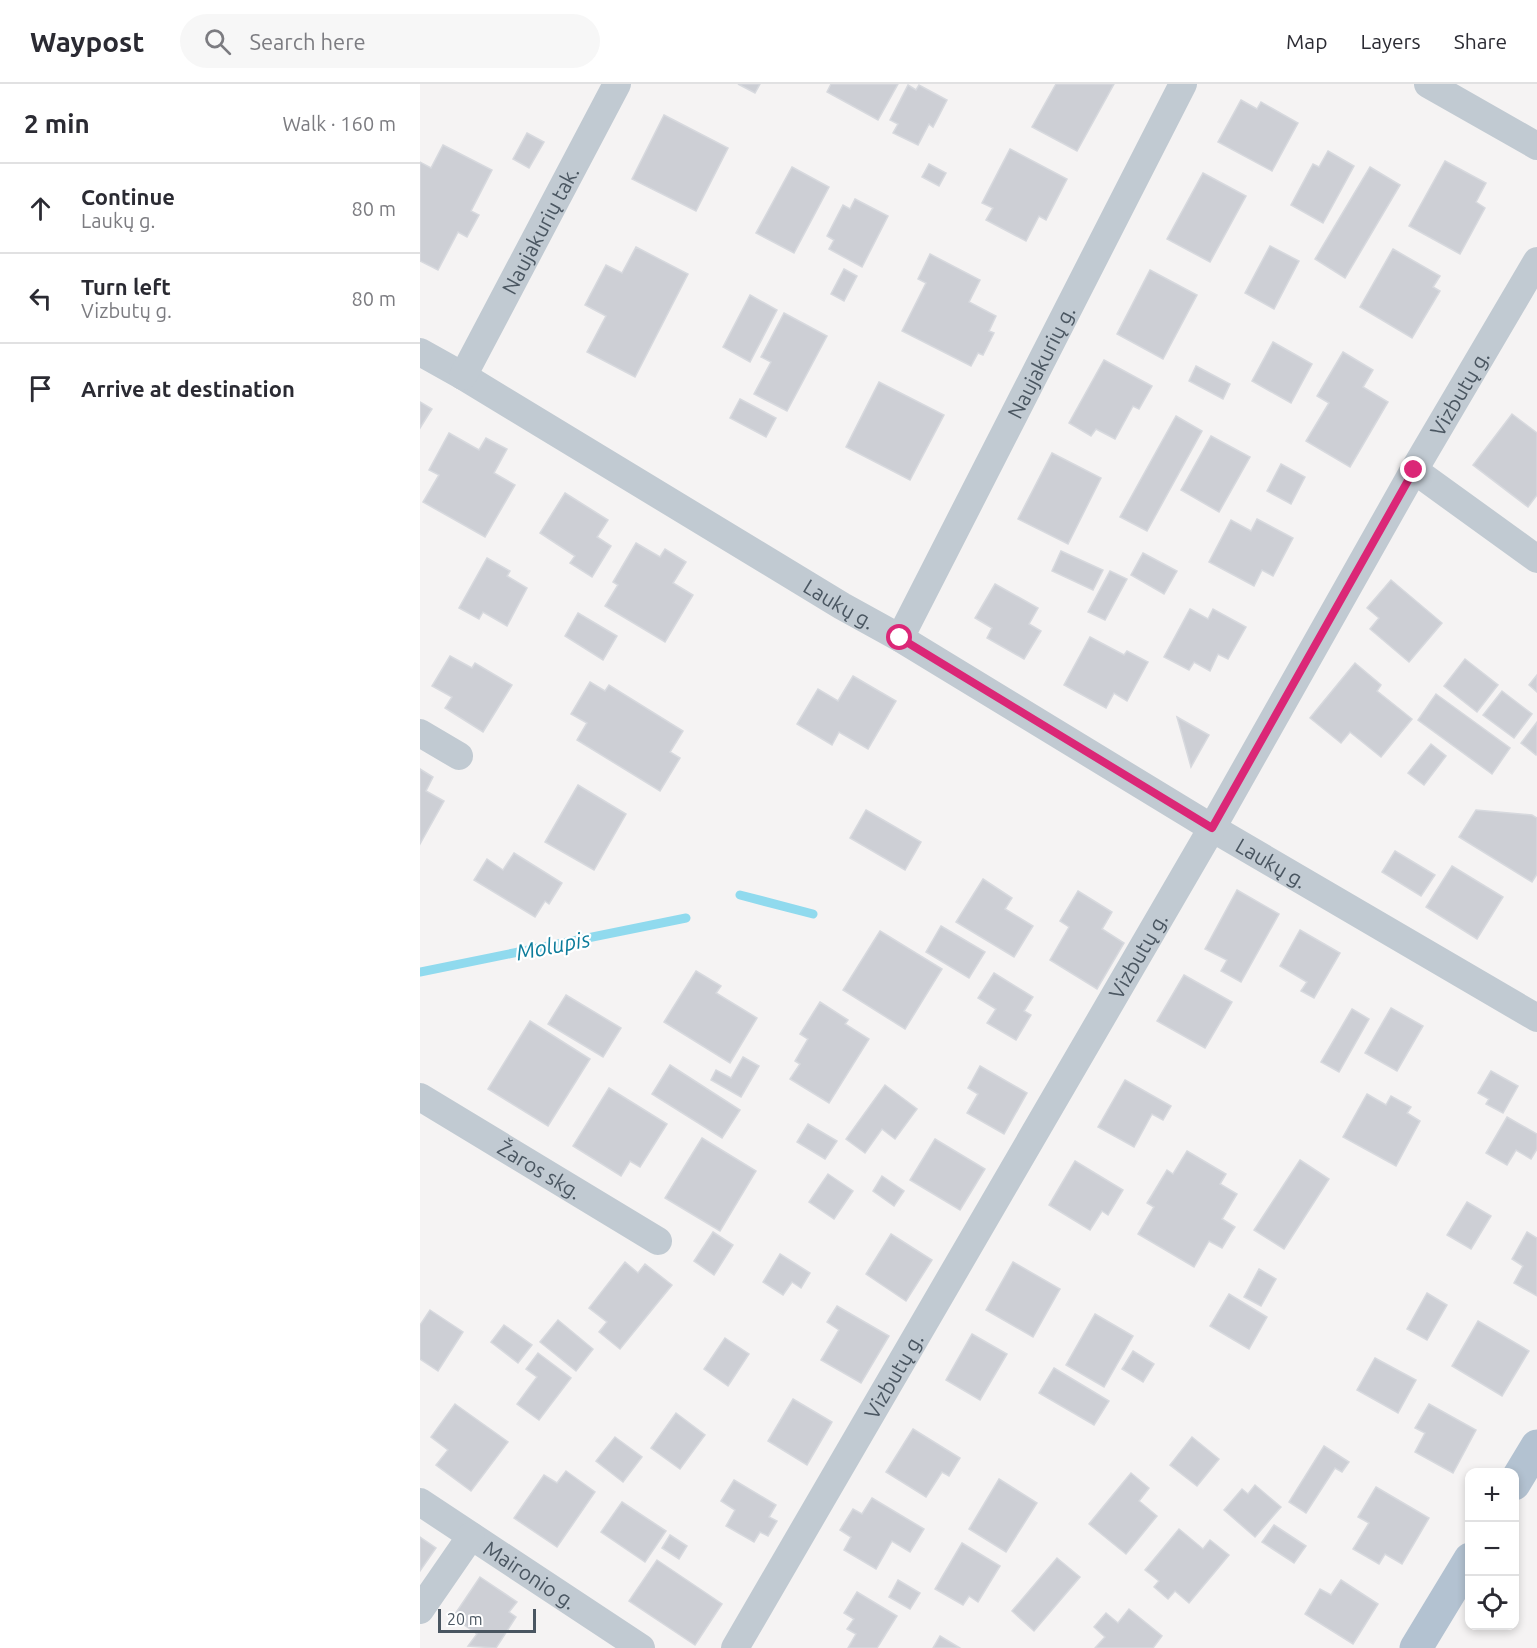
<!DOCTYPE html>
<html lang="en">
<head>
<meta charset="utf-8">
<style>
  body { margin:0; font-family:Ubuntu,sans-serif; background:#f7f7f7; color:#2b2b33 }
  .controls { position:absolute; right:18px; bottom:18px; display:grid; overflow:hidden; border-radius:12px; box-shadow:0 3px 9px #0003 }
  .controls button { width:54px; height:54px; display:grid; place-items:center; padding:0; border:0; border-bottom:2px solid #e1e1e2; background:#fff; color:#2b2b33; font:30px sans-serif }
  .scale { position:absolute; left:18px; bottom:15px; width:98px; box-sizing:border-box; padding-left:6px; border:3px solid #4a5661; border-top:0; font-size:16px; line-height:21px; white-space:nowrap; color:#4a5661; -webkit-text-stroke:4px #fff; paint-order:stroke }
  .stop { position:absolute; width:18px; height:18px; margin:-14px; border:4px solid #db2777; border-radius:50%; background:#fff }
  .stop.end { background:#db2777; border-color:#fff; box-shadow:0 2px 6px #0008 }
  .list { margin:0; padding:0; list-style:none }
  h2 { display:flex; justify-content:space-between; align-items:center; height:78px; margin:0; padding:0 24px; font-size:26px }
  h2 small { font-size:20px; font-weight:400; color:#7c7c81 }
  .list li { display:grid; grid-template-columns:39px 1fr auto; gap:18px; align-items:center; box-sizing:border-box; height:90px; padding:0 24px; border-top:2px solid #e1e1e2 }
  .list b { display:block; font-size:22px; white-space:nowrap }
  .list p { margin:0; font-size:20px; white-space:nowrap; color:#7c7c81 }
  .list em { font-size:20px; font-style:normal; color:#7c7c81 }
  .icon { flex:none; width:33px; height:33px; fill:none; stroke:currentColor; stroke-width:2; stroke-linecap:round; stroke-linejoin:round }
  .map { position:relative; flex:none; width:1117px; height:1564px; overflow:hidden }
  header { display:flex; align-items:center; gap:36px; box-sizing:border-box; height:84px; padding:0 30px; background:#fff; border-bottom:2px solid #e1e1e2 }
  header strong { font-size:28px }
  nav { display:flex; gap:33px; margin-inline-start:auto; font-size:21px }
  .search { width:420px; height:54px; background:#f7f7f7; display:flex; align-items:center; gap:15px; box-sizing:border-box; padding:0 21px; border-radius:33px; color:#7c7c81; font-size:22px }
  main { display:flex }
  aside { flex:1; background:#fff }
  .map>svg:first-child { display:block }
</style>
</head>
<body>
<header>
<strong>Waypost</strong>
<div class="search"><svg class="icon" aria-label="search" viewBox="0 0 24 24"><circle cx="10" cy="10" r="6"/><path d="M15 15l6 6"/></svg>Search here</div>
<nav><a>Map</a><a>Layers</a><a>Share</a></nav>
</header>
<main>
<aside>
<h2>2 min<small>Walk · 160 m</small></h2>
<ul class="list">
<li><svg class="icon" aria-label="ahead" viewBox="0 0 24 24"><path d="M12 20V5M6 11l6-6 6 6"/></svg><div><b>Continue</b><p>Laukų g.</p></div><em>80 m</em></li>
<li><svg class="icon" aria-label="left" viewBox="0 0 24 24"><path d="M17 20v-9H6M10 6l-5 5 5 5"/></svg><div><b>Turn left</b><p>Vizbutų g.</p></div><em>80 m</em></li>
<li><svg class="icon" aria-label="arrive" viewBox="0 0 24 24"><path d="M6 21V4h12l-3 4 3 4H6"/></svg><div><b>Arrive at destination</b></div></li>
</ul>
</aside>
<div class="map">
<svg width="1117" height="1564" viewBox="0 0 1117 1564">
  <rect width="100%" height="100%" fill="#f5f3f3"/>
  <g fill="none" stroke-linecap="round" stroke-linejoin="round">
    <g stroke="#90daee" stroke-width="9">
      <polyline points="320,811 393,830"/>
      <polyline points="0,888 266,834"/>
    </g>
  </g>
  <g fill="#cdcfd5" stroke="#d7d9de" stroke-width="1.5">
    <polygon points="318,0 340,0 335,9"/>
    <polygon points="411,0 478,0 458,36 407,8"/>
    <polygon points="636,0 694,0 657,67 612,43"/>
    <polygon points="488,1 496,6 499,1 527,16 513,43 509,40 498,61 473,49 478,40 470,36"/>
    <polygon points="821,16 837,25 841,18 878,39 852,87 798,58"/>
    <polygon points="244,31 308,64 276,127 212,95"/>
    <polygon points="107,49 124,58 109,84 93,75"/>
    <polygon points="23,61 72,86 51,127 59,131 47,153 38,148 18,186 0,177 0,78 11,84"/>
    <polygon points="590,65 647,95 626,136 619,132 606,157 566,136 573,124 562,119"/>
    <polygon points="908,67 934,82 903,139 871,121 893,80 899,83"/>
    <polygon points="1025,77 1066,99 1056,118 1065,124 1040,170 989,142"/>
    <polygon points="509,80 526,89 519,102 502,93"/>
    <polygon points="372,83 409,103 374,169 336,149"/>
    <polygon points="950,83 980,101 925,194 895,175"/>
    <polygon points="783,89 826,112 790,178 747,155"/>
    <polygon points="435,115 468,132 442,183 409,165 414,156 407,152 423,121 430,125"/>
    <polygon points="850,162 879,177 854,225 825,209"/>
    <polygon points="216,163 268,190 215,293 167,268 186,232 165,221 186,181 202,189"/>
    <polygon points="973,165 1020,192 1013,203 1020,207 992,254 940,223"/>
    <polygon points="510,170 560,196 549,218 576,232 569,247 574,249 563,271 558,269 551,282 482,247 506,199 498,195"/>
    <polygon points="424,185 437,192 424,217 411,210"/>
    <polygon points="730,186 777,211 743,275 697,250"/>
    <polygon points="330,211 357,226 330,278 303,263"/>
    <polygon points="364,229 407,252 367,327 334,310 351,278 341,273"/>
    <polygon points="853,258 892,280 871,319 832,297"/>
    <polygon points="923,268 953,286 943,303 968,318 930,383 886,357 909,319 897,312"/>
    <polygon points="684,276 732,302 719,325 713,322 695,355 676,345 671,352 649,339"/>
    <polygon points="776,282 810,300 803,315 769,297"/>
    <polygon points="459,298 524,331 490,396 426,363"/>
    <polygon points="320,315 356,334 346,353 310,334"/>
    <polygon points="0,318 12,325 0,344"/>
    <polygon points="1092,330 1117,349 1117,411 1108,423 1053,381"/>
    <polygon points="756,332 782,347 727,447 700,433"/>
    <polygon points="29,349 59,366 66,354 87,365 74,389 95,401 65,453 3,418 19,391 9,386"/>
    <polygon points="791,352 830,373 799,428 761,406"/>
    <polygon points="632,369 681,394 648,460 598,435"/>
    <polygon points="861,380 885,393 871,420 847,407"/>
    <polygon points="145,409 188,436 177,453 191,462 172,493 150,479 155,472 120,449"/>
    <polygon points="837,435 873,454 853,492 842,486 834,502 789,478 811,436 831,447"/>
    <polygon points="216,459 240,473 245,465 266,478 253,499 273,511 245,558 185,522 198,501 193,498"/>
    <polygon points="641,467 683,486 673,506 632,487"/>
    <polygon points="723,469 757,487 744,510 711,491"/>
    <polygon points="67,474 90,487 87,492 107,504 87,542 63,528 59,535 39,524"/>
    <polygon points="690,487 707,495 685,536 668,528"/>
    <polygon points="971,496 1022,539 989,578 950,545 959,534 947,524"/>
    <polygon points="575,500 618,524 609,540 621,547 604,575 567,554 572,544 555,534"/>
    <polygon points="770,525 788,535 793,525 826,543 808,575 798,570 790,587 774,578 769,586 744,573"/>
    <polygon points="158,529 197,552 183,576 145,552"/>
    <polygon points="670,553 704,571 707,567 728,578 707,617 694,609 686,624 644,601"/>
    <polygon points="30,572 52,584 55,579 92,601 63,648 25,624 32,613 12,602"/>
    <polygon points="1045,575 1078,601 1057,628 1024,602"/>
    <polygon points="935,579 961,601 957,607 992,635 961,673 930,648 921,659 890,634"/>
    <polygon points="1117,591 1117,608 1109,601"/>
    <polygon points="433,592 476,617 448,665 419,648 412,661 377,640 398,605 418,617"/>
    <polygon points="170,598 185,607 189,601 263,647 250,668 260,674 240,707 157,656 167,639 151,630"/>
    <polygon points="1082,607 1112,630 1094,654 1063,631"/>
    <polygon points="1016,610 1090,664 1072,690 998,636"/>
    <polygon points="757,633 789,651 771,683"/>
    <polygon points="1117,638 1117,669 1116,671 1101,659"/>
    <polygon points="1011,660 1026,672 1004,701 988,689"/>
    <polygon points="0,685 13,693 6,707 24,717 0,760"/>
    <polygon points="158,701 206,730 174,786 125,758"/>
    <polygon points="446,726 501,758 485,786 430,754"/>
    <polygon points="1056,726 1112,731 1117,734 1117,790 1112,798 1039,753"/>
    <polygon points="975,767 1015,791 1001,812 962,788"/>
    <polygon points="94,769 142,799 129,820 125,817 115,833 54,796 67,775 83,786"/>
    <polygon points="1032,782 1083,813 1057,855 1006,823"/>
    <polygon points="563,795 592,814 585,825 613,842 594,873 536,838"/>
    <polygon points="817,806 859,830 821,898 801,887 807,876 785,865"/>
    <polygon points="658,807 692,828 682,845 704,859 677,905 630,876 649,843 640,837"/>
    <polygon points="521,842 565,868 549,894 506,868"/>
    <polygon points="880,846 920,869 894,914 881,907 887,898 860,882"/>
    <polygon points="460,847 522,885 485,945 423,906"/>
    <polygon points="276,887 301,902 296,909 337,934 310,979 244,938"/>
    <polygon points="574,889 613,913 604,927 611,931 596,956 567,939 576,925 558,914"/>
    <polygon points="764,891 812,918 785,964 737,937"/>
    <polygon points="146,911 201,944 183,973 128,940"/>
    <polygon points="400,918 428,936 425,940 449,955 409,1019 370,995 380,980 375,977 388,955 380,950"/>
    <polygon points="971,924 1003,942 977,987 945,969"/>
    <polygon points="932,925 949,935 919,988 901,978"/>
    <polygon points="110,937 170,975 128,1042 68,1005"/>
    <polygon points="323,973 339,982 321,1013 291,996 296,986 311,994"/>
    <polygon points="250,981 320,1026 302,1054 232,1010"/>
    <polygon points="560,982 607,1009 584,1050 547,1029 558,1010 548,1004"/>
    <polygon points="1071,987 1098,1002 1083,1029 1066,1020 1069,1015 1058,1009"/>
    <polygon points="705,996 751,1022 743,1036 732,1030 714,1063 678,1043"/>
    <polygon points="465,1001 497,1025 475,1055 462,1045 445,1069 426,1055"/>
    <polygon points="189,1004 247,1040 220,1083 210,1077 201,1092 153,1062"/>
    <polygon points="947,1010 966,1021 971,1012 991,1023 987,1029 1000,1037 976,1082 923,1053"/>
    <polygon points="1087,1033 1117,1050 1117,1065 1111,1075 1096,1066 1087,1081 1066,1069"/>
    <polygon points="388,1040 417,1057 405,1075 377,1058"/>
    <polygon points="282,1054 336,1087 300,1147 245,1114"/>
    <polygon points="515,1055 565,1085 540,1126 490,1096"/>
    <polygon points="767,1067 806,1090 800,1100 817,1110 802,1135 815,1143 811,1149 802,1164 789,1157 774,1183 718,1150 734,1123 727,1119 735,1106 747,1086 753,1090"/>
    <polygon points="880,1076 909,1095 864,1165 834,1146"/>
    <polygon points="655,1077 703,1106 688,1131 682,1127 670,1146 629,1121"/>
    <polygon points="408,1090 433,1107 414,1135 389,1118"/>
    <polygon points="462,1092 484,1107 474,1122 453,1107"/>
    <polygon points="1047,1118 1071,1132 1051,1165 1027,1151"/>
    <polygon points="293,1148 313,1161 294,1191 274,1177"/>
    <polygon points="1107,1148 1117,1154 1117,1212 1094,1199 1103,1182 1092,1175"/>
    <polygon points="471,1150 512,1176 486,1217 446,1190"/>
    <polygon points="360,1170 390,1189 381,1204 372,1198 363,1211 343,1198"/>
    <polygon points="205,1178 218,1189 225,1180 252,1201 200,1265 179,1248 187,1238 169,1224"/>
    <polygon points="593,1178 640,1205 613,1253 566,1226"/>
    <polygon points="839,1185 856,1195 841,1222 824,1213"/>
    <polygon points="1007,1209 1027,1221 1007,1256 987,1245"/>
    <polygon points="809,1210 847,1233 829,1265 790,1242"/>
    <polygon points="417,1222 469,1252 441,1299 401,1276 419,1246 407,1238"/>
    <polygon points="10,1226 43,1248 18,1287 0,1275 0,1241"/>
    <polygon points="675,1230 713,1252 684,1303 646,1281"/>
    <polygon points="138,1236 173,1265 156,1287 120,1258"/>
    <polygon points="1058,1237 1109,1267 1082,1312 1032,1282"/>
    <polygon points="84,1241 112,1261 98,1279 71,1258"/>
    <polygon points="552,1250 587,1270 560,1316 526,1296"/>
    <polygon points="305,1254 329,1270 308,1302 284,1285"/>
    <polygon points="713,1267 734,1280 723,1298 702,1285"/>
    <polygon points="118,1269 151,1294 119,1336 97,1320 117,1293 106,1285"/>
    <polygon points="955,1274 996,1296 978,1329 937,1306"/>
    <polygon points="634,1284 689,1317 674,1341 619,1309"/>
    <polygon points="373,1315 412,1338 387,1381 348,1357"/>
    <polygon points="35,1320 88,1358 51,1407 16,1381 28,1366 11,1353"/>
    <polygon points="1009,1320 1056,1346 1033,1389 995,1368 1005,1349 995,1344"/>
    <polygon points="256,1329 285,1351 260,1385 231,1364"/>
    <polygon points="493,1345 540,1374 529,1392 522,1388 506,1413 466,1388"/>
    <polygon points="195,1353 222,1373 203,1398 176,1377"/>
    <polygon points="772,1353 799,1375 777,1402 750,1381"/>
    <polygon points="904,1362 929,1378 922,1388 915,1384 886,1429 869,1418"/>
    <polygon points="146,1387 175,1408 137,1463 94,1434 124,1391 137,1399"/>
    <polygon points="711,1389 729,1404 719,1417 737,1432 706,1470 669,1440"/>
    <polygon points="579,1395 617,1419 586,1468 549,1445"/>
    <polygon points="314,1396 356,1421 349,1433 357,1437 348,1452 340,1448 334,1458 306,1442 315,1426 301,1417"/>
    <polygon points="835,1401 861,1423 835,1453 804,1426 822,1405 828,1410"/>
    <polygon points="956,1403 1009,1434 982,1480 965,1470 959,1480 933,1465 949,1439 938,1433"/>
    <polygon points="452,1414 504,1445 490,1468 472,1457 456,1485 424,1466 431,1453 420,1446 433,1425 442,1430"/>
    <polygon points="202,1418 246,1447 225,1478 181,1448"/>
    <polygon points="854,1441 886,1462 874,1479 842,1458"/>
    <polygon points="759,1445 783,1465 790,1456 809,1471 769,1519 755,1507 748,1515 734,1503 739,1497 725,1486"/>
    <polygon points="250,1451 267,1462 259,1475 242,1464"/>
    <polygon points="0,1453 16,1464 0,1487"/>
    <polygon points="542,1459 580,1482 558,1518 549,1512 543,1521 515,1505"/>
    <polygon points="637,1474 660,1493 614,1547 592,1527"/>
    <polygon points="237,1476 302,1520 275,1561 209,1517"/>
    <polygon points="60,1493 97,1518 89,1528 96,1533 76,1564 48,1562 57,1550 33,1533"/>
    <polygon points="478,1496 500,1509 490,1525 469,1513"/>
    <polygon points="921,1496 958,1520 933,1560 885,1530 900,1505 911,1511"/>
    <polygon points="437,1508 477,1532 457,1564 428,1564 436,1550 427,1545 434,1535 424,1529"/>
    <polygon points="709,1525 742,1552 733,1564 675,1564 685,1553 674,1543 686,1529 698,1539"/>
    <polygon points="520,1552 540,1564 513,1564"/>
  </g>
  <g fill="none" stroke-linecap="round" stroke-linejoin="round">
    <g stroke="#c1cad2" stroke-width="28">
      <polyline points="1008,0 1117,62"/>
      <path id="s1" d="M0 268 43 292 422 522 480 554 792 744 1117 934"/>
      <path id="s2" d="M43 292 197 0"/>
      <polyline points="994,386 1117,475"/>
      <path id="s3" d="M480 554 763 0"/>
      <polyline points="0,649 39,672"/>
      <path id="s4" d="M0 1013 238 1157"/>
      <path id="s5" d="M0 1418 221 1564"/>
      <polyline points="0,1526 51,1452"/>
      <path id="s6" d="M315 1564 792 744 994 386 1117 177"/>
    </g>
    <g stroke="#b3c2d1" stroke-width="33">
      <polyline points="1094,1400 1117,1362"/>
      <polyline points="996,1564 1050,1475"/>
    </g>
  </g>
  <g fill="none" stroke-linecap="round" stroke-linejoin="round">
    <polyline stroke="#db2777" stroke-width="8" points="480,554 792,744 994,386"/>
  </g>
  <g text-anchor="middle" dominant-baseline="central" stroke-width="4.5" stroke-linejoin="round" paint-order="stroke">
    <g font-size="21" fill="#4a5661" stroke="#fff">
      <text stroke="none"><textPath href="#s2" startOffset="165">Naujakurių tak.</textPath></text>
      <text stroke="none"><textPath href="#s3" startOffset="310">Naujakurių g.</textPath></text>
      <text stroke="none"><textPath href="#s6" startOffset="1449">Vizbutų g.</textPath></text>
      <text stroke="none"><textPath href="#s1" startOffset="489">Laukų g.</textPath></text>
      <text stroke="none"><textPath href="#s1" startOffset="993">Laukų g.</textPath></text>
      <text stroke="none"><textPath href="#s6" startOffset="801">Vizbutų g.</textPath></text>
      <text stroke="none"><textPath href="#s4" startOffset="140">Žaros skg.</textPath></text>
      <text stroke="none"><textPath href="#s6" startOffset="315">Vizbutų g.</textPath></text>
      <text stroke="none"><textPath href="#s5" startOffset="132">Maironio g.</textPath></text>
    </g>
    <g font-size="22" font-style="italic" fill="#0c7c9b" stroke="#fff">
      <text transform="translate(133 861) rotate(-11)">Molupis</text>
    </g>
  </g>
</svg>
<div class="controls">
<button>+</button>
<button>−</button>
<button><svg class="icon" aria-label="locate" viewBox="0 0 24 24"><circle cx="12" cy="12" r="6"/><path d="M12 2v4M12 18v4M2 12h4M18 12h4"/></svg></button>
</div>
<div class="scale">20 m</div>
<div class="stop" style="left:480px;top:554px"></div>
<div class="stop end" style="left:994px;top:386px"></div>
</div>
</main>
</body>
</html>
